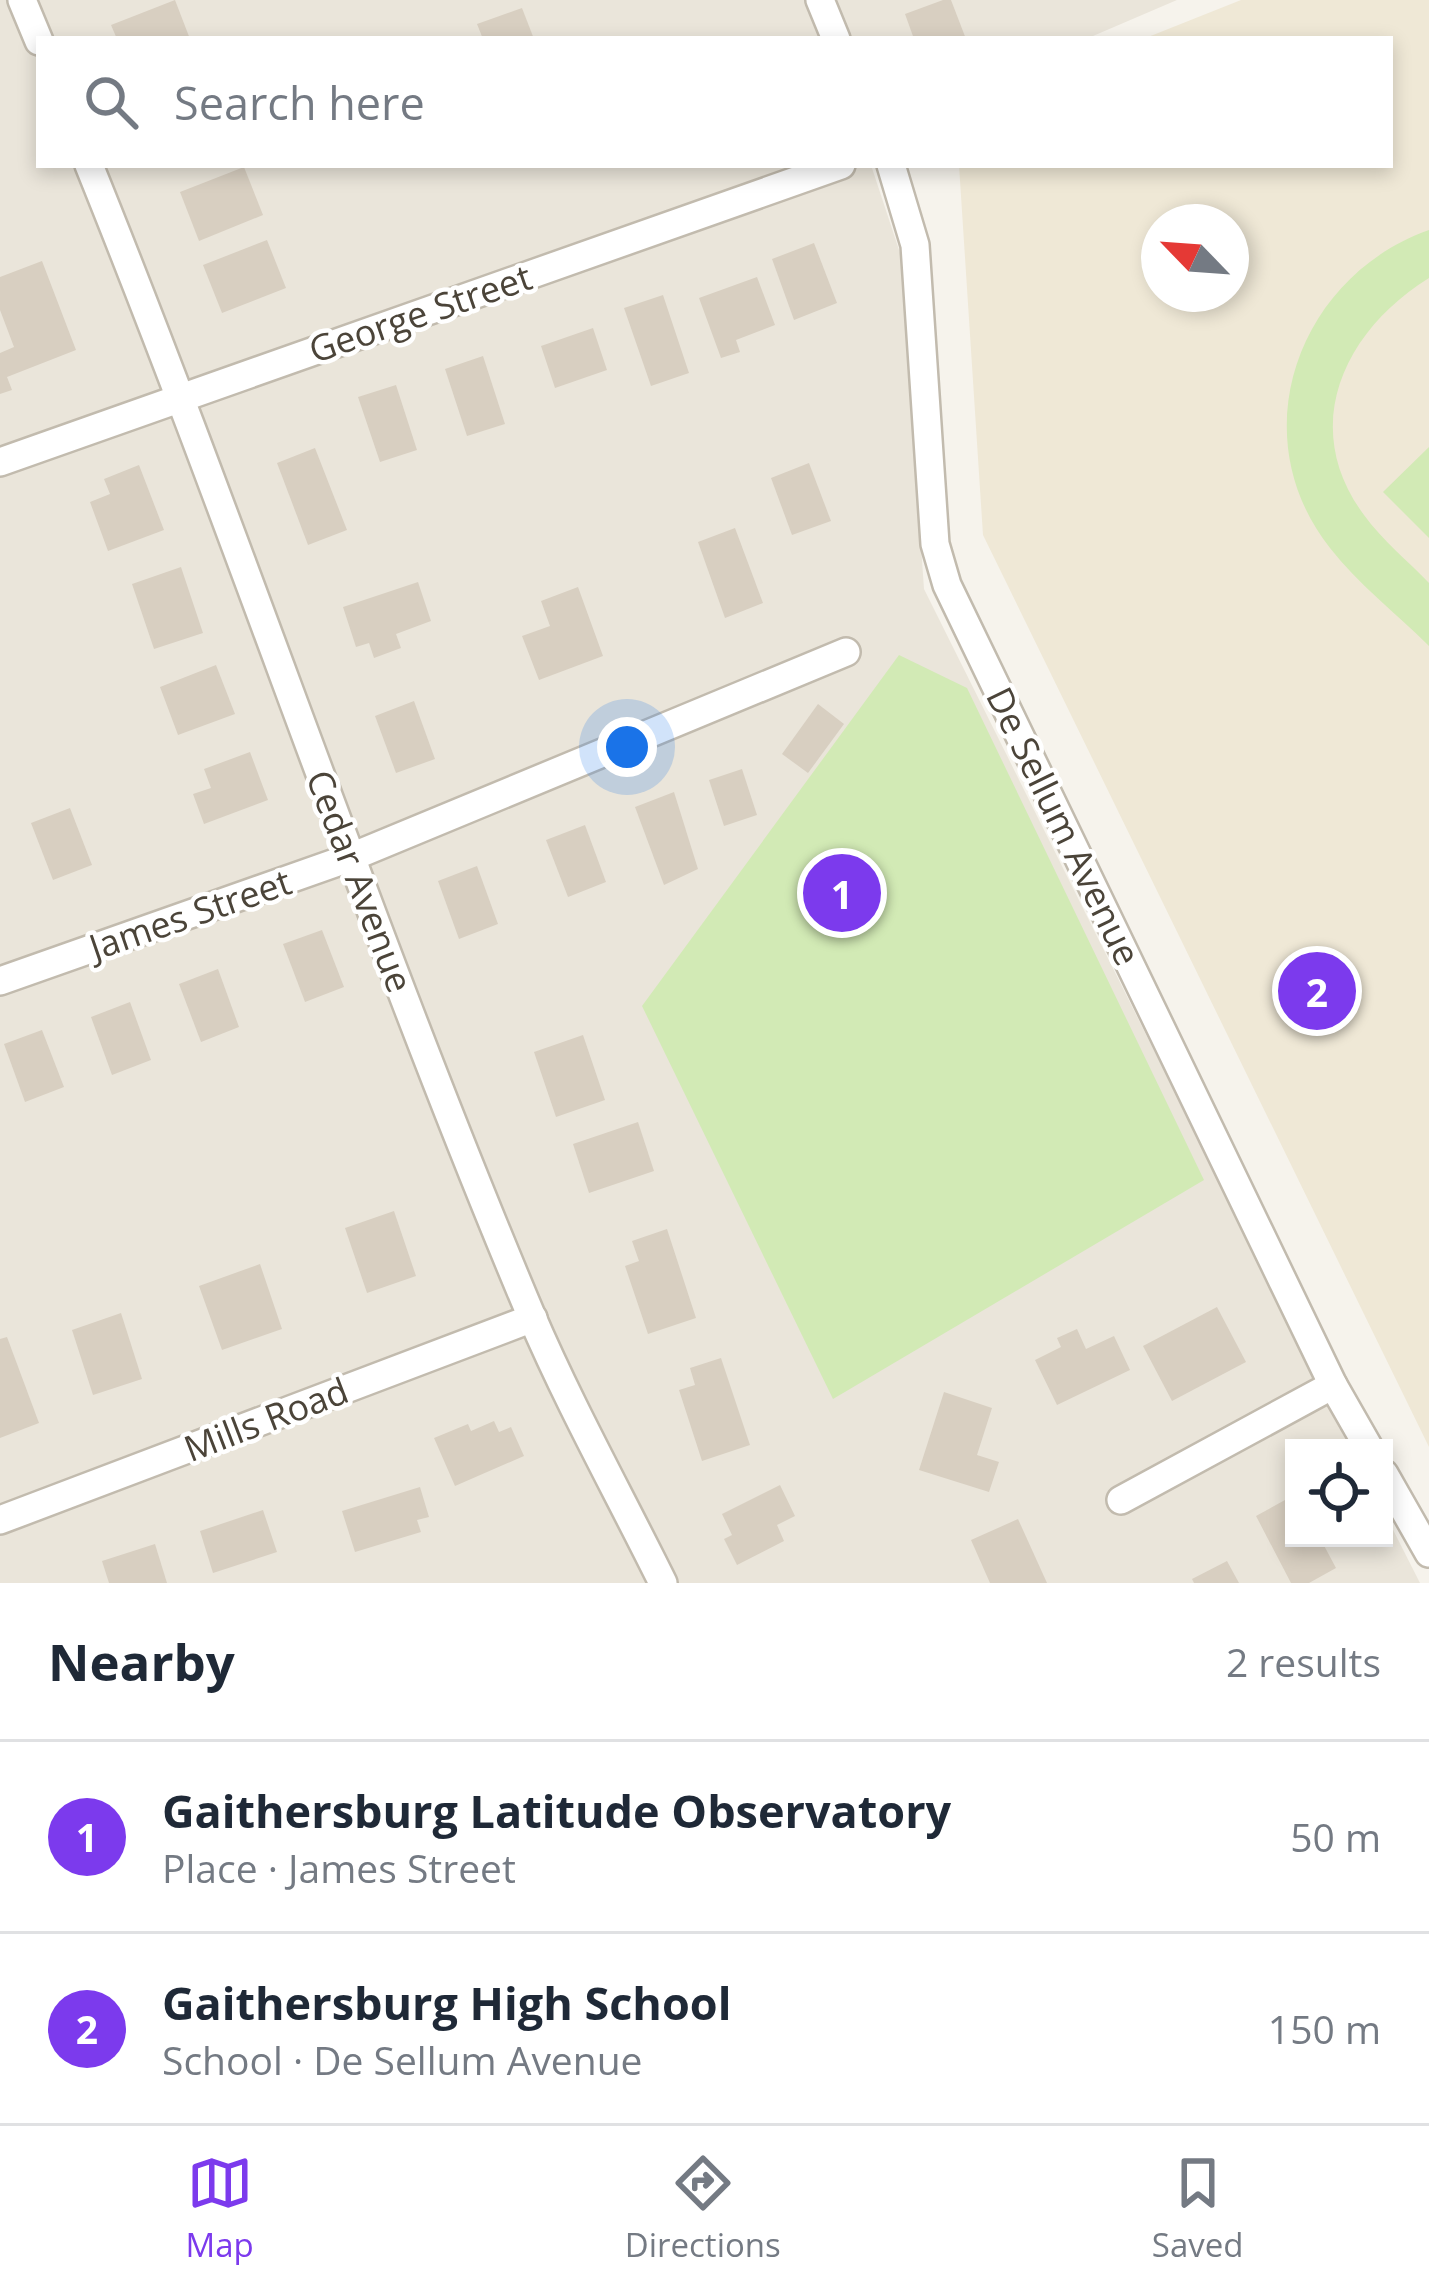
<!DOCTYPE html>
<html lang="en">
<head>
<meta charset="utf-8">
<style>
  body { margin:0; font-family:"Open Sans",sans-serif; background:#f6f6f7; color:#1f2937 }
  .controls { position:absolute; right:36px; bottom:36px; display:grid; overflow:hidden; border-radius:0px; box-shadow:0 6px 18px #0003 }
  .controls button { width:108px; height:108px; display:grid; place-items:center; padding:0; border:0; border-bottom:3px solid #e0e1e3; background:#fff; color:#1f2937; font:60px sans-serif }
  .compass { position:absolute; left:1141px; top:204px; width:108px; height:108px; border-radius:50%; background:#fff; box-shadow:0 6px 18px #0003; rotate:295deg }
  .you { position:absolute; left:627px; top:747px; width:42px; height:42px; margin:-30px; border:9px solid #fff; border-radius:50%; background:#1a73e8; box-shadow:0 0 0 18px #1a73e833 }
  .badge { display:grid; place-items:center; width:78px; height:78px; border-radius:50%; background:#7c3aed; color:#fff; font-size:39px; font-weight:700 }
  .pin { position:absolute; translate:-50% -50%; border:6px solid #fff; box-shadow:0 3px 12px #0006 }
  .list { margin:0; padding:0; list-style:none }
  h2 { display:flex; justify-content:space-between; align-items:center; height:156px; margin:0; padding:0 48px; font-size:51px }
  h2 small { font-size:39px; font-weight:400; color:#747a83 }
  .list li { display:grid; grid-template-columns:78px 1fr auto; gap:36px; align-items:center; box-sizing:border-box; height:192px; padding:0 48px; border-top:3px solid #e0e1e3 }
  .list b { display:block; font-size:45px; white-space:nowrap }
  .list p { margin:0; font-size:39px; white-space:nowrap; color:#747a83 }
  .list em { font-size:39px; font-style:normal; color:#747a83 }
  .icon { flex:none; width:66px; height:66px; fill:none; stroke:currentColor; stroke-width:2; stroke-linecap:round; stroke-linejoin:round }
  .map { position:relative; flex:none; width:1429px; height:1583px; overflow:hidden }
  .search { position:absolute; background:#fff; box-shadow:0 6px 18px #0003; left:36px; right:36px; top:36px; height:132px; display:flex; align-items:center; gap:30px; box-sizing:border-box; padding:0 42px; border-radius:0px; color:#747a83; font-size:45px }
  .sheet { height:540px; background:#fff }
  nav { display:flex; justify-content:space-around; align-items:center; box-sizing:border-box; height:168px; border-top:3px solid #e0e1e3; background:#fff; font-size:33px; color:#747a83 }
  nav a { display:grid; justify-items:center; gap:6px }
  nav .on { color:#7c3aed }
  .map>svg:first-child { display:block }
</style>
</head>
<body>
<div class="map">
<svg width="1429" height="1583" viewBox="0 0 1429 1583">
  <rect width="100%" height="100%" fill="#f6f3ec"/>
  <polygon fill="#eae5da" points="0,0 1177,0 1086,39 39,39 39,165 871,165 901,256 924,589 1352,1448 1294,1448 1294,1538 1384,1538 1384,1512 1420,1583 0,1583"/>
  <path fill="#efe8d6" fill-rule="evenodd" d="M1241 0H1429V1447L983 535 959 165H1390V39H1143ZM1159 222H1231V294H1159Z"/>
  <g fill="#d2eab5">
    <path d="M1429 230V278C1345 330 1298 426 1364 515 1382 540 1408 561 1429 583V646C1397 614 1358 584 1330 548 1240 434 1299 276 1429 230Z"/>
    <polygon points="1429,447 1429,538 1383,492"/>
    <polygon points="899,655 967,688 1204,1180 833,1399 642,1006"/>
  </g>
  <g fill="#d8cfc1">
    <polygon points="175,0 190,39 117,39 111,25"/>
    <polygon points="943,0 951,0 966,39 914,39 905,14"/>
    <polygon points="522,8 534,39 483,39 477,24"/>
    <polygon points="244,167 263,215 199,241 180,192"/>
    <polygon points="267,240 286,288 222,313 203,265"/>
    <polygon points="814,243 837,303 794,320 772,259"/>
    <polygon points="42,261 76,350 7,377 12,390 0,394 0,353 14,347 0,310 0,277"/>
    <polygon points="757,277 775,325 736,340 740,352 721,358 699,298"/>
    <polygon points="663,295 689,373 651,386 624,308"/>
    <polygon points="593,328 607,370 555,388 541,346"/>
    <polygon points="483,356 505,424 467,436 445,369"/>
    <polygon points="396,385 417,450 380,462 358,397"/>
    <polygon points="315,448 347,530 308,545 277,463"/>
    <polygon points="809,463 831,521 792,535 771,478"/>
    <polygon points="139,465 164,530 108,551 90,502 110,494 104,479"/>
    <polygon points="735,528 763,603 725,618 698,542"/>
    <polygon points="181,567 203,633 154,649 132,584"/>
    <polygon points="418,582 431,621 396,634 401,648 374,658 369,643 356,647 343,607"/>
    <polygon points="578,587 603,656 539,680 522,636 550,626 541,601"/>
    <polygon points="216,665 235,714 178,735 160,687"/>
    <polygon points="414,701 435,759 396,773 375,716"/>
    <polygon points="818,704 844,724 808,773 782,754"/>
    <polygon points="250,752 268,800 204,824 193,794 211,788 204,769"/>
    <polygon points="742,769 757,815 724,826 709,780"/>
    <polygon points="674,792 698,869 664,885 635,807"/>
    <polygon points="70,808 92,865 53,880 31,823"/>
    <polygon points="585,825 606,882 568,897 546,840"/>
    <polygon points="477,866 498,924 459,939 438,881"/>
    <polygon points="835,875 860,886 850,911 824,900"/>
    <polygon points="322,930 344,987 305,1002 283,944"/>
    <polygon points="218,969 239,1027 201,1042 179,984"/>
    <polygon points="130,1002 151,1060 112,1075 91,1017"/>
    <polygon points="42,1030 64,1087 25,1102 4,1044"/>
    <polygon points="583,1035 605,1100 556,1117 534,1052"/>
    <polygon points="638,1122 654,1171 589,1193 573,1144"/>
    <polygon points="394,1211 416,1276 367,1293 345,1228"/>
    <polygon points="667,1229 696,1318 648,1334 625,1266 639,1261 632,1241"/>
    <polygon points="260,1264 282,1329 222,1350 199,1286"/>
    <polygon points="1217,1307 1246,1362 1172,1401 1143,1346"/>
    <polygon points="121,1313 142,1379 93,1395 72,1330"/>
    <polygon points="1077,1329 1086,1349 1114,1336 1130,1370 1057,1405 1035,1360 1061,1347 1057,1338"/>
    <polygon points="7,1337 39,1423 0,1438 0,1339"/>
    <polygon points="721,1358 750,1445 702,1461 679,1390 695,1385 690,1368"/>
    <polygon points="944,1392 992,1408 977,1455 999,1462 989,1492 919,1470"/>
    <polygon points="494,1421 499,1432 511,1427 524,1456 455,1486 434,1438 468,1424 471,1431"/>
    <polygon points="780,1485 795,1516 777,1525 784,1541 737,1565 724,1539 732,1535 722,1514"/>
    <polygon points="420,1487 429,1517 417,1520 421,1532 355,1552 342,1511"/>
    <polygon points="1294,1495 1294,1538 1320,1538 1336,1568 1309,1583 1291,1583 1256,1516"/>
    <polygon points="263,1510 277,1552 213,1573 200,1531"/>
    <polygon points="1018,1519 1047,1583 990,1583 971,1540"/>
    <polygon points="155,1544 167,1583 109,1583 102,1561"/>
    <polygon points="1227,1561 1239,1583 1194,1583 1192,1579"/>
  </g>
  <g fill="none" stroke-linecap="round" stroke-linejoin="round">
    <g stroke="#c2bbae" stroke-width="32">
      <g id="minor">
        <polyline points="22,0 39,41"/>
        <polyline points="820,0 836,39"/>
        <path d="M89 165C243 546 371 936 531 1315 570 1406 619 1494 663 1583"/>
        <polyline points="891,165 915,245 935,544 947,585 1333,1385 1369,1448"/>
        <polyline points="0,462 841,165"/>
        <polyline points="0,981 349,858 846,652"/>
        <polyline points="1384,1474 1429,1553"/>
        <polyline points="1121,1500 1333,1385"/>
        <polyline points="0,1520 533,1318"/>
      </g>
    </g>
    <use href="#minor" stroke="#fff" stroke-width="27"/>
  </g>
  <g text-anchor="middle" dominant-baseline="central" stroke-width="9" stroke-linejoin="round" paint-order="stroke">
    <g font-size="36" fill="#4b4439" stroke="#fff">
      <text transform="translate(420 313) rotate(-19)">George Street</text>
      <text transform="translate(1064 826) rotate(64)">De Sellum Avenue</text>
      <text transform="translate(360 881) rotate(69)">Cedar Avenue</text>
      <text transform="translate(190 914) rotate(-19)">James Street</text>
      <text transform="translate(266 1419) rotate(-21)">Mills Road</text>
    </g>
  </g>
</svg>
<div class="controls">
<button><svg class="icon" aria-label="locate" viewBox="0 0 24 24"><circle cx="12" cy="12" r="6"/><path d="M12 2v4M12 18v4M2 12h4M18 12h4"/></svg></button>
</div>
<svg class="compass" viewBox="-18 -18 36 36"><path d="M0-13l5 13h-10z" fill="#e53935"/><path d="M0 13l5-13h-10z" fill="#747a83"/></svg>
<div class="you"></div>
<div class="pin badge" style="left:842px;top:893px">1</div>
<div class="pin badge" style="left:1317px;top:991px">2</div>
<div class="search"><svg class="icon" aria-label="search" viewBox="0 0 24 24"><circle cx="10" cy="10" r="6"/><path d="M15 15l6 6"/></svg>Search here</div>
</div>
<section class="sheet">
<h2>Nearby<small>2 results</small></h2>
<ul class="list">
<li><span class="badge">1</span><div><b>Gaithersburg Latitude Observatory</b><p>Place · James Street</p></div><em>50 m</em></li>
<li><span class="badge">2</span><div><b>Gaithersburg High School</b><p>School · De Sellum Avenue</p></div><em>150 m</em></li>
</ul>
</section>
<nav>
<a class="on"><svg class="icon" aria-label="map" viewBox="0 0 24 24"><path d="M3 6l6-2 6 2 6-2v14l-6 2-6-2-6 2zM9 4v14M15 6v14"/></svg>Map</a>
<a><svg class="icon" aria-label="directions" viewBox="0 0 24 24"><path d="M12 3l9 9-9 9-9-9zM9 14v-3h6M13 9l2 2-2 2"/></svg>Directions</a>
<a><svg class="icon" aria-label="saved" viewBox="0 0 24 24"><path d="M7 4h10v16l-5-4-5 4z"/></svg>Saved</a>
</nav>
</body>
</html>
